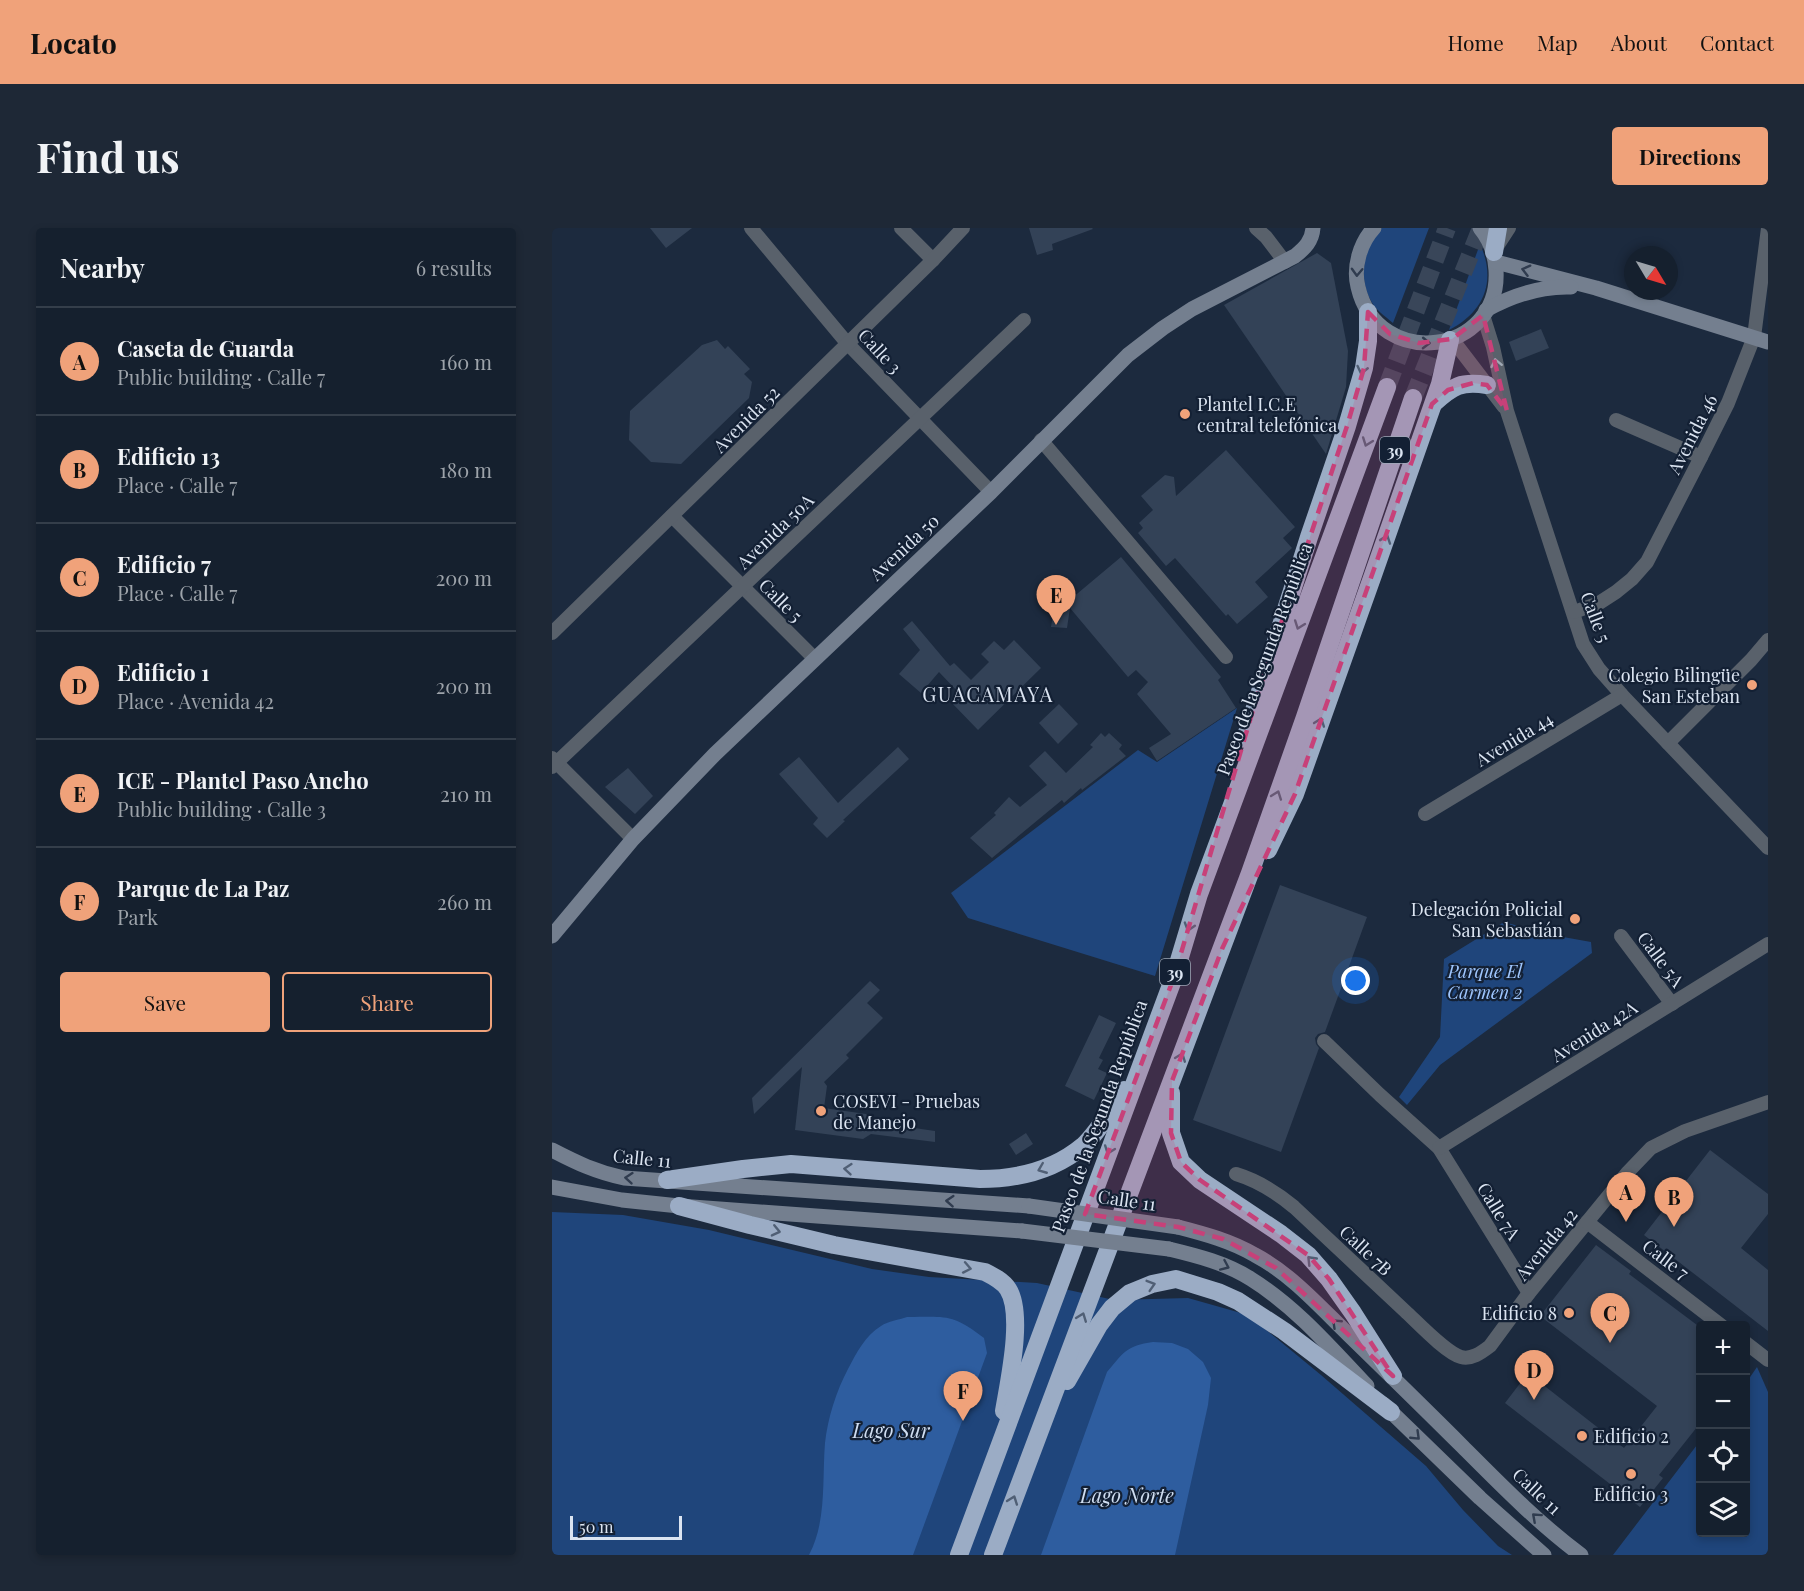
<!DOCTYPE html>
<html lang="en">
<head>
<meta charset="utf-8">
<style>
  body { margin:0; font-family:"Playfair Display",serif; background:#1e2836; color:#f1f3f6 }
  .controls { position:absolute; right:18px; bottom:18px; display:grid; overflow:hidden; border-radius:6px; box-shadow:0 3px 9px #0003 }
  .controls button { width:54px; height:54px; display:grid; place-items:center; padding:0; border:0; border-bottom:2px solid #343e4a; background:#15202e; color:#f1f3f6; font:30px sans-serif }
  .compass { position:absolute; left:1072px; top:18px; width:54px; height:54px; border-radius:50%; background:#15202e; box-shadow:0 3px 9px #0003; rotate:128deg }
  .scale { position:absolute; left:18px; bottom:15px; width:112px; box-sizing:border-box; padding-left:6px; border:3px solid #dbe4f1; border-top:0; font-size:16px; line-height:21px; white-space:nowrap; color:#dbe4f1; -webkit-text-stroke:4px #132034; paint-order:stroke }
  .you { position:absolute; left:804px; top:753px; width:21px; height:21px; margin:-15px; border:4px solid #fff; border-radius:50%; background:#1a73e8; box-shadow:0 0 0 9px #1a73e833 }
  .badge { display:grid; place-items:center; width:39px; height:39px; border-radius:50%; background:#f0a27a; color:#111; font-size:20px; font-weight:700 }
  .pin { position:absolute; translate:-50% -50px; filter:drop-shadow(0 2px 3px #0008) }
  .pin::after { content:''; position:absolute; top:32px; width:21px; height:18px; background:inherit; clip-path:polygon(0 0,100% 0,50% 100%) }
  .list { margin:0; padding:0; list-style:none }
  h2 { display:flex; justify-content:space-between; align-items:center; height:78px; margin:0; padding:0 24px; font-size:26px }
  h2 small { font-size:20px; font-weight:400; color:#9da3aa }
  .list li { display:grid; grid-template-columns:39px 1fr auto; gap:18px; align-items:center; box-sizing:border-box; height:108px; padding:0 24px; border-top:2px solid #343e4a }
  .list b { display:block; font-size:22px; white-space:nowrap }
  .list p { margin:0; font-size:20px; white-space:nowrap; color:#9da3aa }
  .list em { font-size:20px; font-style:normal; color:#9da3aa }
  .actions { display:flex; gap:12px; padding:18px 24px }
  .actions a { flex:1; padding:14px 0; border:2px solid #f0a27a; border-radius:6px; text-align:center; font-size:21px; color:#f0a27a }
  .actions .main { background:#f0a27a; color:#111 }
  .icon { flex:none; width:33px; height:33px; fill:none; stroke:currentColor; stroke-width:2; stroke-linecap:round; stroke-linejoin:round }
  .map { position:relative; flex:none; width:1216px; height:1327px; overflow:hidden; border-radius:6px }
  header { display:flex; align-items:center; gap:36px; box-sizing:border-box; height:84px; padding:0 30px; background:#f0a27a; color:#111 }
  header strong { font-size:28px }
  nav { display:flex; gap:33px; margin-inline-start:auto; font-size:21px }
  .intro { display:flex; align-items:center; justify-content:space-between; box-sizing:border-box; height:144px; padding:0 36px }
  h1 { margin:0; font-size:42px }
  .button { padding:15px 27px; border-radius:6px; background:#f0a27a; color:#111; font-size:21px; font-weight:700 }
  main { display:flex; gap:36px; padding:0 36px }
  aside { flex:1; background:#15202e; border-radius:6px; box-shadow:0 3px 9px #0003 }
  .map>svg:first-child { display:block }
</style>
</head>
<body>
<header>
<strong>Locato</strong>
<nav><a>Home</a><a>Map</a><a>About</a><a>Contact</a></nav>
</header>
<div class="intro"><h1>Find us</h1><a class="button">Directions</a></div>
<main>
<aside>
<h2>Nearby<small>6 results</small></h2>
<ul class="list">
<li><span class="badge">A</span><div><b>Caseta de Guarda</b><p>Public building · Calle 7</p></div><em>160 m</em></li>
<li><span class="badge">B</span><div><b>Edificio 13</b><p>Place · Calle 7</p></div><em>180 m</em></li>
<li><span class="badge">C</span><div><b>Edificio 7</b><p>Place · Calle 7</p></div><em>200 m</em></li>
<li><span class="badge">D</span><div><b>Edificio 1</b><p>Place · Avenida 42</p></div><em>200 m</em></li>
<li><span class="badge">E</span><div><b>ICE - Plantel Paso Ancho</b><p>Public building · Calle 3</p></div><em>210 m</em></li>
<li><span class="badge">F</span><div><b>Parque de La Paz</b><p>Park</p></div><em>260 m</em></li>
</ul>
<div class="actions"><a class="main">Save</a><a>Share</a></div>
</aside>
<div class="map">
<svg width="1216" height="1327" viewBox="0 0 1216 1327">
  <rect width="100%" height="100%" fill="#1c2a3e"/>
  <g fill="#1f457b">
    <path d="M830 0H877L841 95C833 88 823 82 818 71 806 49 812 17 830 0Z"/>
    <path d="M928 16C945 53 932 84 897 102Z"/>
    <polygon points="685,480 603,748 416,690 399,665 586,522 605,534"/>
    <polygon points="952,694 1000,707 1039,714 1040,725 888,837 855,877 847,869 888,809 892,731"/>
    <polygon points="0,984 71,987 157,1002 320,1041 377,1049 485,1055 562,1072 636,1070 696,1087 769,1147 874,1238 911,1282 946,1318 960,1327 0,1327"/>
    <polygon points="1205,1139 1216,1164 1216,1327 1061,1327 1148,1213 1148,1304 1194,1304 1194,1155"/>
  </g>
  <g fill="#2e5d9f">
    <path d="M355 1089C393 1089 400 1085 432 1110L435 1125 361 1327H257C275 1293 270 1252 273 1215 276 1189 284 1164 296 1141 305 1124 313 1108 329 1098 336 1093 347 1092 355 1089Z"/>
    <path d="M601 1114 620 1115 636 1121 651 1134 659 1150 656 1177 623 1327H489L555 1144C572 1124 574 1118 601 1114Z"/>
  </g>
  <g fill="#334257">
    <polygon points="98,0 140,0 114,20"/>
    <polygon points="477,0 540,0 541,1 500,16 501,22 485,27"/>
    <polygon points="765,25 779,35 796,123 794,159 774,226 672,77"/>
    <polygon points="989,101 997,120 964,133 957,114"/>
    <polygon points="165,112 173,121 176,118 198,141 192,146 200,154 197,170 129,236 99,234 77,212 78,183 150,117"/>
    <polygon points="674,222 743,299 731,310 740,320 703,354 716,369 685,396 676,386 674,388 623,330 614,338 586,305 591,300 587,295 601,282 589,268 613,247 622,249 624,268"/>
    <polygon points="569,329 669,449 666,452 684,480 605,533 597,520 619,506 585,466 596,454 584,442 576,449 518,380 515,400 499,399 501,386"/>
    <polygon points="360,393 398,438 402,435 419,452 437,434 429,426 442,413 452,422 462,412 489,440 426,502 398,473 407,465 387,444 369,465 347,446 368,422 351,401"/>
    <polygon points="507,476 526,496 506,516 487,495"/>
    <polygon points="549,505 553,509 557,505 570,517 567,521 574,528 530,562 529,560 512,575 510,572 440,630 418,610 444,587 442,585 457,569 468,579 495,557 477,538 493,523 514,545 541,519 538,517"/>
    <polygon points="346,519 357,531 291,592 293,593 275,610 261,596 266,590 227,546 247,529 286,575"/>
    <polygon points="76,540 101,568 83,586 53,559"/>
    <polygon points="728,657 815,689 773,804 766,806 763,810 764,816 767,820 729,924 641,892"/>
    <polygon points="318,753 328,762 315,775 331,790 294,827 297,830 272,854 275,858 272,880 314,886 321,894 383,903 383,914 319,906 311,911 243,902 250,839 202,886 200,870"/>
    <polygon points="547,787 564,795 547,830 551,832 546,841 555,845 542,872 513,858"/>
    <polygon points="474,905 481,916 464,927 457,916"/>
    <polygon points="1158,922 1216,966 1216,986 1189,1020 1216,1042 1216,1103 1092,1007"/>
    <polygon points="1044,1017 1079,1043 1077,1046 1149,1100 1149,1194 1107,1247 1111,1250 1088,1279 953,1175 976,1145 1072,1220 1105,1178 988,1088"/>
  </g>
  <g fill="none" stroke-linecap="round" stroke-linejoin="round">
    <g stroke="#394659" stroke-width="18" stroke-dasharray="18 9" stroke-linecap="butt">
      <polyline points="835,159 895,0"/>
      <polyline points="861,170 929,0"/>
    </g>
    <g stroke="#59616b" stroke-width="14">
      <polyline points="199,0 295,115 439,264"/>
      <polyline points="349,0 381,32"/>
      <polyline points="704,0 714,9 733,34"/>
      <polyline points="944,20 957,0"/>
      <polyline points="931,87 941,119 955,183 1031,416 1047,441 1070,467 1216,620"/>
      <polyline points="900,111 952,179"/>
      <polyline points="1064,192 1149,229"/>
      <polyline points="489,212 674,429"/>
      <polyline points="120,288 262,430"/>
      <polyline points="1022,384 1047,375 1064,364 1080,351 1095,334 1149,229 1176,175 1202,109 1216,0"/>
      <polyline points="0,405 381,32 411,0"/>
      <polyline points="1116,515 1199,432 1216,412"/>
      <polyline points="0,530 81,611"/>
      <polyline points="0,539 472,92"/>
      <polyline points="873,586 1070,467"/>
      <polyline points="1069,708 1120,776"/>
      <polyline points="772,813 828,867 887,920 977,1065"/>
      <polyline points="887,920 1216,716"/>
      <path d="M684 946C707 953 724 964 742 979 779 1014 816 1048 853 1083 865 1094 894 1125 909 1129 920 1132 930 1124 938 1118L977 1065 1076 944 1099 920 1133 903 1216 874"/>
      <polyline points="1035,994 1170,1098"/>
      <polyline points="1194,1115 1216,1132"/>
    </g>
    <g stroke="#747f8f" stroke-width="15">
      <path d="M822 0C808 15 801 39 806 59 826 144 949 127 944 42 943 26 938 12 928 0"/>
      <polyline points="944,34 1044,60 1216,114"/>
      <path d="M934 82C961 67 988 58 1019 59"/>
      <path d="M0 708 81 611 163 526 439 264 576 127 611 100 640 81 743 28C753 20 760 13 761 0"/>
      <path d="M0 922C25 935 44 944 72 950L477 978"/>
      <polyline points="0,959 70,972 127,978 470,1003"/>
      <path d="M626 999C653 1006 679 1013 703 1027 739 1046 768 1079 797 1107 835 1144 873 1181 911 1219 949 1257 986 1295 1029 1327"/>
      <path d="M617 1021C646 1028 674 1035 699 1051 744 1079 779 1120 815 1158"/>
      <polyline points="831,1176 928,1270 992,1327"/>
    </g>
    <g stroke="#9bacc5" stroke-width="18">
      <polyline points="942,24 946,0"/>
      <path d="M882 175C901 158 909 153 935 157"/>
      <polyline points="693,511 757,309 795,198 812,140 816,113 816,84"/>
      <polyline points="716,622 743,566 821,347 888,156 898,112"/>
      <polyline points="619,865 619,905 629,934 648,952 729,1006 756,1027 777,1051 801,1085 841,1148"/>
      <path d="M115 952 191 941 239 936 428 951C465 951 501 943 531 918 547 903 559 881 572 862"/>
      <path d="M127 978 198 997 282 1017 433 1044C441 1048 451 1053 456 1061 472 1086 457 1153 452 1183"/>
      <polyline points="515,1153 547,1097 560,1080 578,1065 600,1056 624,1051 666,1064 686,1073 732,1103 839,1184"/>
      <polyline points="407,1327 622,749 647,666 835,159"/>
      <polyline points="441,1327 698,645 753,489 861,170"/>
    </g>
    <g stroke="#747f8f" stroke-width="15">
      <polyline points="477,978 626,999"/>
      <polyline points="470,1003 617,1021"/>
    </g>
  </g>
  <defs><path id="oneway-chevron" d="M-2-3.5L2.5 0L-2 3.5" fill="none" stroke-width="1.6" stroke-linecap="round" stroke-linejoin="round" transform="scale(1.5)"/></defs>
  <g stroke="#303c4f">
    <use href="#oneway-chevron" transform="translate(974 42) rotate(-165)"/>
    <use href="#oneway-chevron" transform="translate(805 44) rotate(92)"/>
    <use href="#oneway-chevron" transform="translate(874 115) rotate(1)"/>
    <use href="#oneway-chevron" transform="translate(77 950) rotate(-175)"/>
    <use href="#oneway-chevron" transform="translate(398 973) rotate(-176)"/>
    <use href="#oneway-chevron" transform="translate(673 1038) rotate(24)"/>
    <use href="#oneway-chevron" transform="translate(784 1095) rotate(-136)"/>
    <use href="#oneway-chevron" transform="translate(864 1208) rotate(44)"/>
    <use href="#oneway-chevron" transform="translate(984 1289) rotate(-138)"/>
  </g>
  <use stroke="#a0a9b5" href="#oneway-chevron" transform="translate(944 135) rotate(-102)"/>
  <g stroke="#505f75">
    <use href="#oneway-chevron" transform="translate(810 142) rotate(103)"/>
    <use href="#oneway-chevron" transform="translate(815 214) rotate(110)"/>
    <use href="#oneway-chevron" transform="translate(834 311) rotate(-71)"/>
    <use href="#oneway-chevron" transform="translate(747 397) rotate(110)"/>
    <use href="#oneway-chevron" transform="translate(768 494) rotate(-70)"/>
    <use href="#oneway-chevron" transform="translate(725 567) rotate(-70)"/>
    <use href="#oneway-chevron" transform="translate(637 699) rotate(107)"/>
    <use href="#oneway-chevron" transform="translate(629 829) rotate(-69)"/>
    <use href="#oneway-chevron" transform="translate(557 922) rotate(110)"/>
    <use href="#oneway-chevron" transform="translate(296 941) rotate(-175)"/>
    <use href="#oneway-chevron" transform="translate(490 941) rotate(158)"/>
    <use href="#oneway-chevron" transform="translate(224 1003) rotate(13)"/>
    <use href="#oneway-chevron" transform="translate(759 1032) rotate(-134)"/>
    <use href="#oneway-chevron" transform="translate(415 1040) rotate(11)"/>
    <use href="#oneway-chevron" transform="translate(599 1057) rotate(-17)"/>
    <use href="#oneway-chevron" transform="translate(530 1089) rotate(-69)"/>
    <use href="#oneway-chevron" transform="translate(461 1272) rotate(-70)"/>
  </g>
  <path fill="#c74179" fill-opacity="0.2" stroke="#c74179" stroke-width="4.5" stroke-dasharray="12 8" stroke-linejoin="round" d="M816 84 838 106 867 115 900 111 931 87 955 183 935 157 921 155 896 162 880 176 743 566 670 721 620 853 619 905 629 934 648 952 756 1027 777 1051 841 1148 724 1040 671 1011 626 999 533 986 622 749 706 465 795 198 812 140Z"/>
  <g fill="#f0a27a" stroke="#132034" stroke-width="2">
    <circle cx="633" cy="186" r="6"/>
    <circle cx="1200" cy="457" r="6"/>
    <circle cx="1023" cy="691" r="6"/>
    <circle cx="269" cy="883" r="6"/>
    <circle cx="1017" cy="1085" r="6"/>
    <circle cx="1030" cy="1208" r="6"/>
    <circle cx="1079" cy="1246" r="6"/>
  </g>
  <g text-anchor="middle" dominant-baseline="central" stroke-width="4.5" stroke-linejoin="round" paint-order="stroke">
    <g fill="#132034" stroke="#9fa9b8" stroke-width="1.5">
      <rect x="828" y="209" width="30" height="26" rx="4.5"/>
      <rect x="608" y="731" width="30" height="26" rx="4.5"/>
    </g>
    <g font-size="16" font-weight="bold" fill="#dbe4f1">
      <text x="843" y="222">39</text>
      <text x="623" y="744">39</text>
    </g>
    <g font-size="18" fill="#dbe4f1" stroke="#132034">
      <text transform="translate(328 123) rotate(47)">Calle 3</text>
      <text transform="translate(194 191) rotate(-45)">Avenida 52</text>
      <text transform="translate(1140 206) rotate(-63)">Avenida 46</text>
      <text transform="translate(223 303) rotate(-44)">Avenida 50A</text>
      <text transform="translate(352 319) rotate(-43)">Avenida 50</text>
      <text transform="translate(229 372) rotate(45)">Calle 5</text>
      <text transform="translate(1044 389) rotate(69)">Calle 5</text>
      <text transform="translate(712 431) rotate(-70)">Paseo de la Segunda República</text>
      <text transform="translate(962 511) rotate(-31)">Avenida 44</text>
      <text transform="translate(1109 731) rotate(53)">Calle 5A</text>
      <text transform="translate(1042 803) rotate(-32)">Avenida 42A</text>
      <text transform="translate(547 888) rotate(-70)">Paseo de la Segunda República</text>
      <text transform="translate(90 930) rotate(6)">Calle 11</text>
      <text transform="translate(575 972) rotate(8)">Calle 11</text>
      <text transform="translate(947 983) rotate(58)">Calle 7A</text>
      <text transform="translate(994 1016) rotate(-51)">Avenida 42</text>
      <text transform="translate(814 1022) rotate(43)">Calle 7B</text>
      <text transform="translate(1114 1031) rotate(37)">Calle 7</text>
      <text transform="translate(985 1263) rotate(43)">Calle 11</text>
    </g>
    <g font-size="18" fill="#dbe4f1" stroke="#132034" text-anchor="start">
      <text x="645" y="176">Plantel I.C.E<tspan x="645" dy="21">central telefónica</tspan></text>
      <text x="1188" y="447" text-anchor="end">Colegio Bilingüe<tspan x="1188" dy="21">San Esteban</tspan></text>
      <text x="1011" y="681" text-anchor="end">Delegación Policial<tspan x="1011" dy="21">San Sebastián</tspan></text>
      <text x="281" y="873">COSEVI - Pruebas<tspan x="281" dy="21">de Manejo</tspan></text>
      <text x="1005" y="1085" text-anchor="end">Edificio 8</text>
      <text x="1042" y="1208">Edificio 2</text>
      <text x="1079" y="1266" text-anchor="middle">Edificio 3</text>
    </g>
    <g font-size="18" font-style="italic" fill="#9fc6fe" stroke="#132034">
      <text x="933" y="743">Parque El<tspan x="933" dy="21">Carmen 2</tspan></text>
    </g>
    <g font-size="20" letter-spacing="1.5" fill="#dbe4f1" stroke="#132034">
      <text x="436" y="465">GUACAMAYA</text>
    </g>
    <g font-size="20" font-style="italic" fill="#d0def1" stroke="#132034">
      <text x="339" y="1201">Lago Sur</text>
      <text x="575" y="1266">Lago Norte</text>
    </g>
  </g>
</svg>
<div class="controls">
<button>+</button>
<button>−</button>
<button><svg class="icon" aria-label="locate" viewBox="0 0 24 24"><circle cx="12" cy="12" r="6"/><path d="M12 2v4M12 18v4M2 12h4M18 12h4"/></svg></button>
<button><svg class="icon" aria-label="layers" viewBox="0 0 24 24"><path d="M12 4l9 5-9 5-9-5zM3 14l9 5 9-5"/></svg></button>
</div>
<svg class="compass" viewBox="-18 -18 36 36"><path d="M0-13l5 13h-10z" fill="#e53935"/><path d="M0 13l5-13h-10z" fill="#9da3aa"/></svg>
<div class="scale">50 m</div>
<div class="you"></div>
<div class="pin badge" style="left:1074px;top:994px">A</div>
<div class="pin badge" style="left:1122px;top:999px">B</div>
<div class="pin badge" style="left:1058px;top:1115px">C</div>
<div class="pin badge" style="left:982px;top:1172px">D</div>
<div class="pin badge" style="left:504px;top:397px">E</div>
<div class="pin badge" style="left:411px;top:1193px">F</div>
</div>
</main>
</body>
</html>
